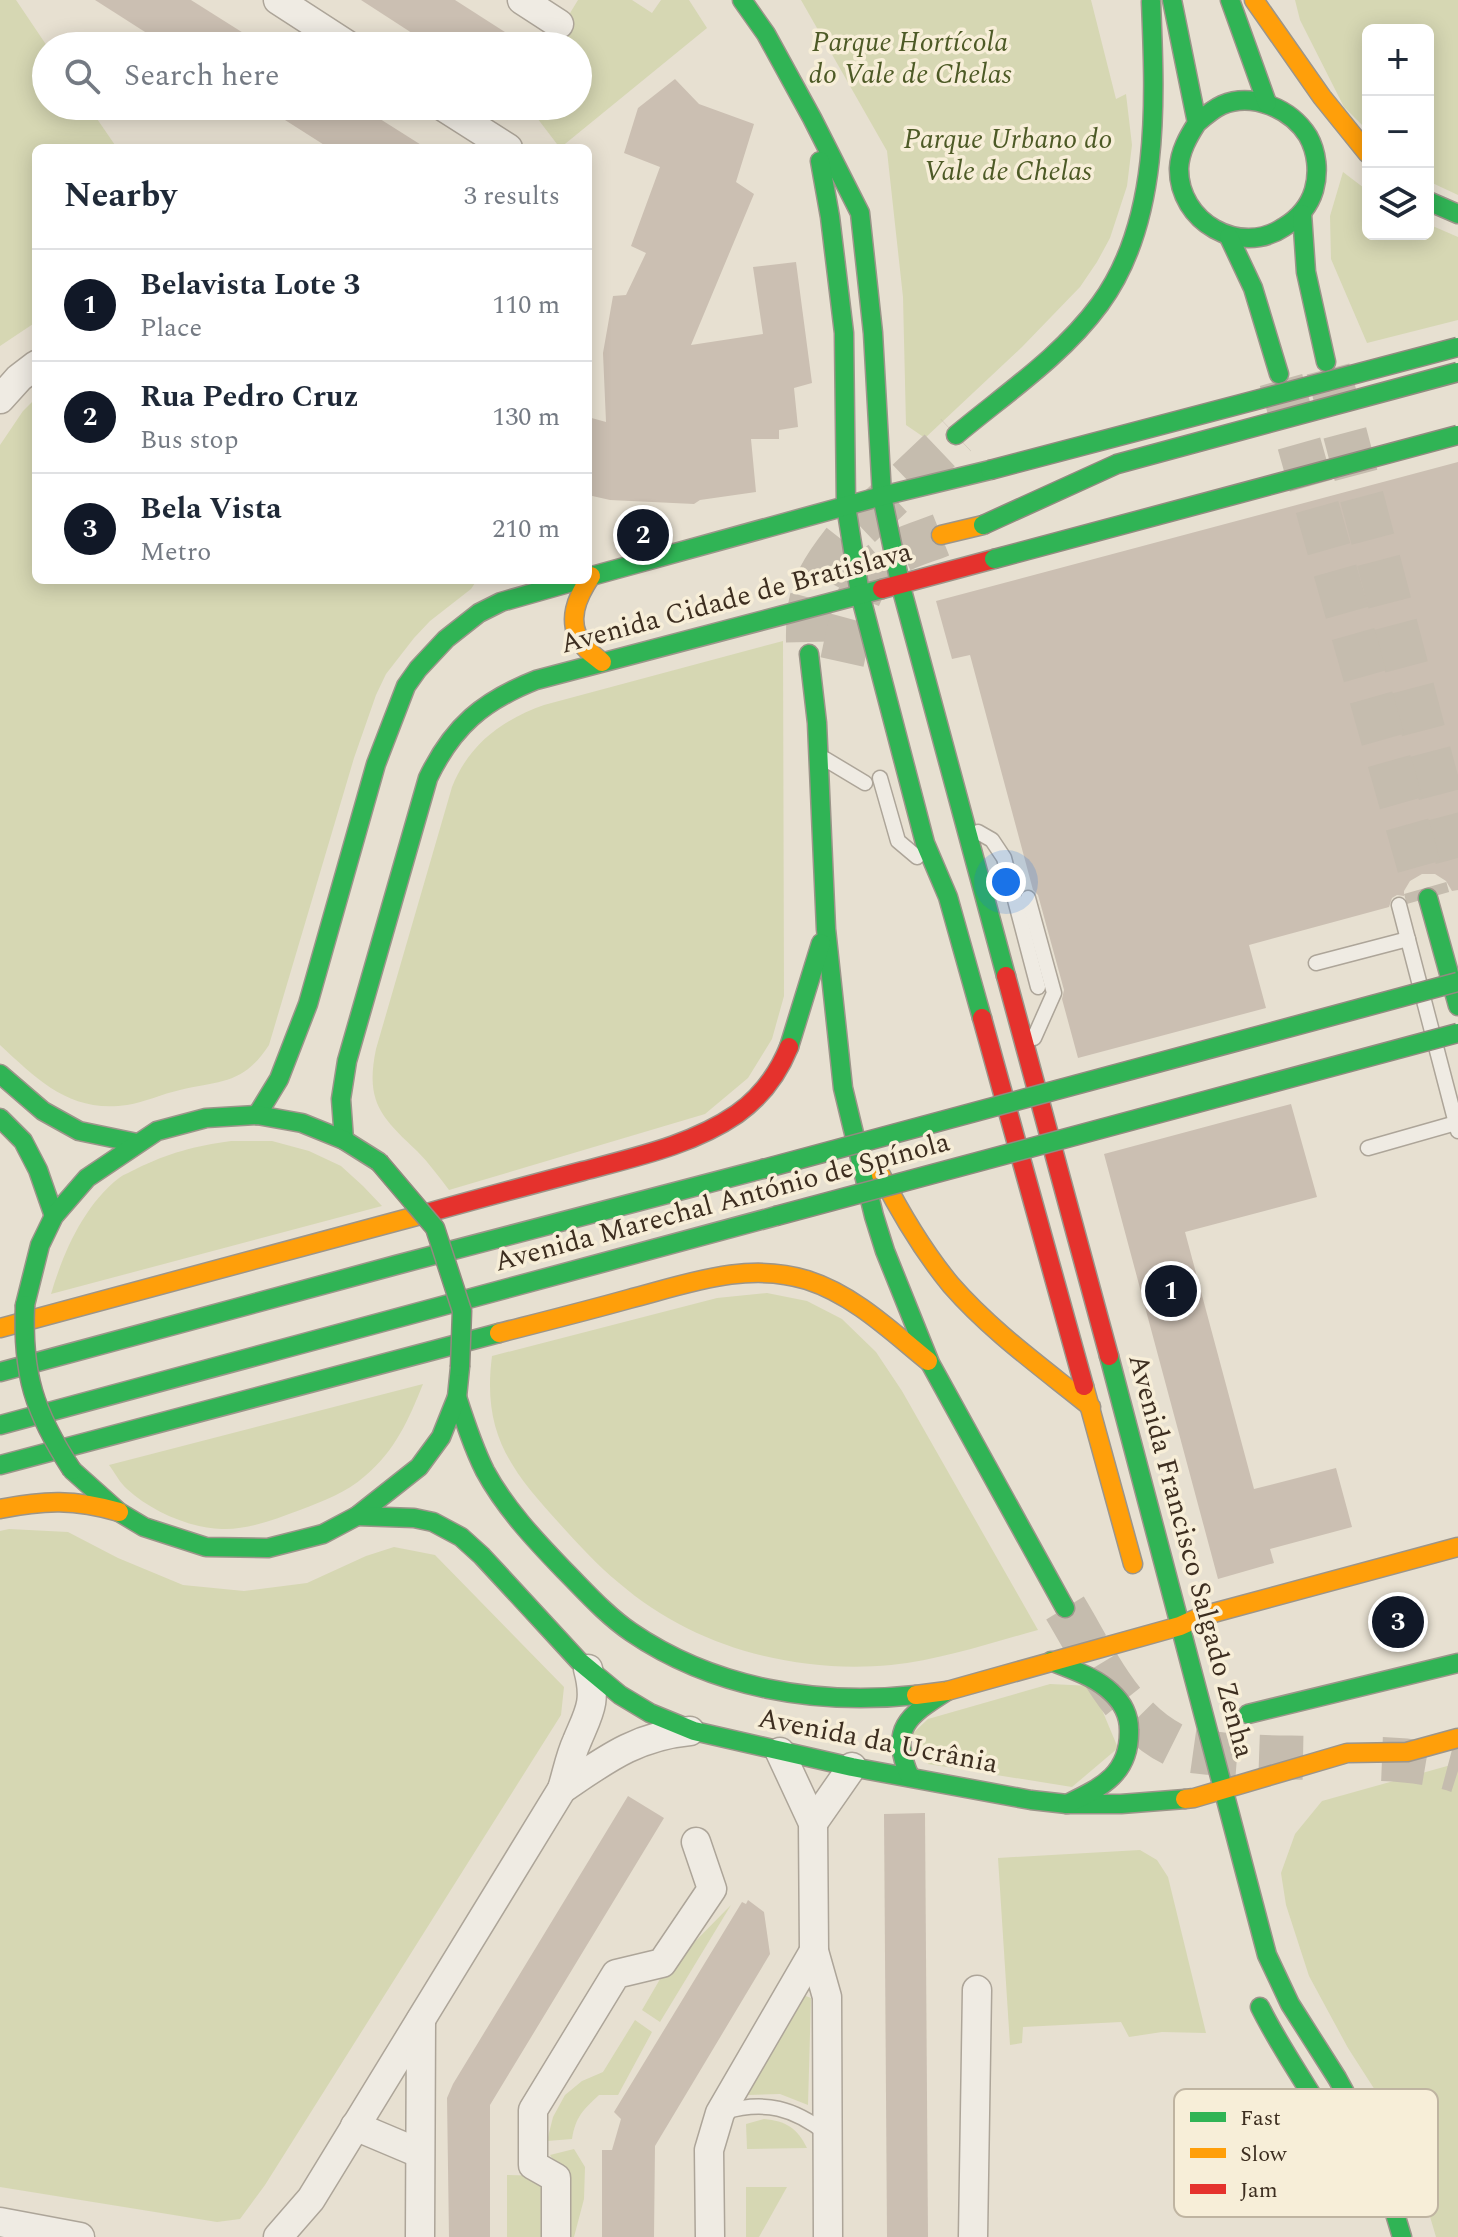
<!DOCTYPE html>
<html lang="en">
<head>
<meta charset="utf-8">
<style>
  body { margin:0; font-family:Spectral,serif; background:#f6f6f7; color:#1f2937 }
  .controls { position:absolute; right:24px; top:24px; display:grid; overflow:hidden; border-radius:12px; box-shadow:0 4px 20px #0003 }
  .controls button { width:72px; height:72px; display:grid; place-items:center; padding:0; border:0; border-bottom:2px solid #e0e1e3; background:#fff; color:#1f2937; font:40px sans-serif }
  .you { position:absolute; left:1006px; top:882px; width:28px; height:28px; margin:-20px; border:6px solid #fff; border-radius:50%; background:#1a73e8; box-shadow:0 0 0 12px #1a73e833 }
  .badge { display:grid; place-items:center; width:52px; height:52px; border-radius:50%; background:#111827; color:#fff; font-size:26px; font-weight:700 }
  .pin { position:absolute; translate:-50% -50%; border:4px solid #fff; box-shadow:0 2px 8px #0006 }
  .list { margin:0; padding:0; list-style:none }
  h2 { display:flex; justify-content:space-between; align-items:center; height:104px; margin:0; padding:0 32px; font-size:34px }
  h2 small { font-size:26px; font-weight:400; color:#747a83 }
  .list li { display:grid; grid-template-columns:52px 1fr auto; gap:24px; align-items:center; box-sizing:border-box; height:112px; padding:0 32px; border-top:2px solid #e0e1e3 }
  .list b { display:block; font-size:30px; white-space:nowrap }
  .list p { margin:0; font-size:26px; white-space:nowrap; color:#747a83 }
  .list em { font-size:26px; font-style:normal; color:#747a83 }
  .icon { flex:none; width:44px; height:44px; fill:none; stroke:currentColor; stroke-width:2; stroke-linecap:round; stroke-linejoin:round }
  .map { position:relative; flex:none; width:1458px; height:2237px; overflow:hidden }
  .search { position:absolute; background:#fff; box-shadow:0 4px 20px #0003; left:32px; top:32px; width:560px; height:88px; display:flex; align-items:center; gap:20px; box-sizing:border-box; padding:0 28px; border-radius:44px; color:#747a83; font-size:30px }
  .panel { position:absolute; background:#fff; box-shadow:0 4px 20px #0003; left:32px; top:144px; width:560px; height:440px; border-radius:12px }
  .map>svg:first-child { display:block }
</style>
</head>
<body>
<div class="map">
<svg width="1458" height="2237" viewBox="0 0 1458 2237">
  <rect width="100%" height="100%" fill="#e7e0d1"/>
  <g fill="#d6d7b3">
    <polygon points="0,0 16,0 47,46 46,106 75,106 78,110 93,113 117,148 36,148 36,322 0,346"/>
    <polygon points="578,0 632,0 652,13 661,0 689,0 707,28 560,148 528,106 578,106 578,46 550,46"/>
    <polygon points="801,0 1091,0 1116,99 1126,94 1132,145 1127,186 1110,238 1097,262 1080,287 1022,347 925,438 906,425 903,297 887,151"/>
    <polygon points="1295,0 1458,0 1458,195 1428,181 1428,30 1368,30 1368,131 1344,107 1300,20"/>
    <polygon points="1343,172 1368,191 1368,234 1428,234 1428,224 1458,237 1458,320 1367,343 1331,259 1330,216"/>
    <path d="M36 398V580H477L471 589 430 621 414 638 386 674 376 695 354 758 269 1045C243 1085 221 1080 180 1090 162 1094 145 1102 127 1105 70 1113 39 1081 0 1045V445L23 411Z"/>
    <path d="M783 641 784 996 772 1039 748 1078 705 1114 449 1190C439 1177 429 1163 417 1151 381 1117 365 1102 376 1049L452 787C469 744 502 720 544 705Z"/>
    <path d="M231 1141H272L309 1151 341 1166 363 1186 382 1206 51 1294C63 1253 84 1205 119 1178 124 1174 131 1172 136 1169 168 1153 195 1146 231 1141Z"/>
    <path d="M767 1293 807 1301 842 1319 876 1352 902 1391 1038 1630C990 1643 941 1660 891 1665 794 1674 693 1647 619 1583 597 1565 578 1544 559 1523 510 1469 482 1433 492 1356L717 1298Z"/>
    <path d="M423 1384C409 1419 395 1451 365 1476 346 1493 323 1501 300 1510 276 1519 248 1530 222 1529 189 1528 151 1511 127 1489 120 1483 115 1473 109 1465Z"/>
    <polygon points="9,1529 68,1532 118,1558 183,1585 244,1591 307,1583 366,1556 394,1547 435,1555 564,1687 561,1715 265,2185 240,2219 217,2222 0,2187 0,1531"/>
    <polygon points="1050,1684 1092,1686 1118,1748 1072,1787 928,1764 911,1735 928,1719"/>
    <polygon points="1458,1763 1458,2237 1436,2237 1421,2186 1400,2129 1348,2048 1309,1976 1286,1905 1281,1873 1295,1834 1322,1801"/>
    <polygon points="1140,1850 1157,1860 1168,1877 1206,2033 1162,2032 1129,2037 1121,2022 1023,2027 1022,2043 1010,2045 998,1858"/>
    <polygon points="731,1905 660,2022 642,2010 663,1974"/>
    <polygon points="803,1995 811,1998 808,2105 780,2094 748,2095"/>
    <path d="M635 2020 652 2032 618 2095H599C583 2110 576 2116 572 2139L547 2141 553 2117 565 2095 582 2081 603 2072Z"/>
    <path d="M764 2119C786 2121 797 2128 807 2148L747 2149 746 2124Z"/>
    <polygon points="574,2149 585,2167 584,2199 574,2237 564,2237 566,2178 550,2155"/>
    <polygon points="507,2175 545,2176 545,2237 507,2237"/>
    <polygon points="746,2187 787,2187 759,2237 746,2237"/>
  </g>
  <g fill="#cbbfb2">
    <polygon points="95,0 191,0 264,46 167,46"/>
    <polygon points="361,0 455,0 527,46 432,46"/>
    <polygon points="675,79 699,104 754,124 736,182 754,194 691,345 763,334 753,267 796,262 812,383 794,388 798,427 779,430 779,439 751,439 756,492 700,500 694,504 610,500 588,495 588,417 606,422 603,353 613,296 626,295 646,253 631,246 660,167 624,153 638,108"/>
    <polygon points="263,106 350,106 366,116 369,112 426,148 329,148"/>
    <polygon points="1458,462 1458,890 1452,891 1446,881 1435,874 1422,874 1410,881 1404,891 1404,896 1397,895 1392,898 1389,907 1249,945 1266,1008 1078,1058 1062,999 1064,990 1038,895 1033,890 970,655 952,659 936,601"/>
    <polygon points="1291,1104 1317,1197 1185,1232 1254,1489 1336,1468 1352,1527 1270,1549 1274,1563 1218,1579 1104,1154"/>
    <polygon points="628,1796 664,1818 490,2105 490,2237 449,2237 447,2098 453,2084"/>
    <polygon points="925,1813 928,2237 887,2237 884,1814"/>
    <polygon points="748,1900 764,1912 770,1954 655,2146 654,2237 602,2237 602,2150 612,2150 621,2119 614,2112 742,1902 746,1904"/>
  </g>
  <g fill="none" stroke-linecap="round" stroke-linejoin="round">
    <g stroke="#c5bcae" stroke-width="44" stroke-dasharray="44 22" stroke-linecap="butt">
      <polyline points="1328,369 1458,862"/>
      <polyline points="1281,380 1428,898"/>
      <path d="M808 642C807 595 816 577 845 540L956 435"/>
      <path d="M842 662C849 630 856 584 882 562 899 548 921 543 941 535"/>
      <path d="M1065 1608C1096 1659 1126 1730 1187 1750 1195 1752 1204 1752 1212 1753 1247 1758 1282 1757 1317 1758"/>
      <path d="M1382 1759C1408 1760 1433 1763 1458 1771"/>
    </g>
    <g stroke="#ada599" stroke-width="17">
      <g id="lane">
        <polyline points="825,759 865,783"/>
        <polyline points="880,778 898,841 917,857"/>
        <polyline points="978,832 992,840 1004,858 1038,987"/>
        <polyline points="1028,898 1054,993 1034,1038"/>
        <polyline points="1399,905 1458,1131"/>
        <polyline points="1316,963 1408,939"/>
        <polyline points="1368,1148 1456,1123"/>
        <path d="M724 2112C765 2100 794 2108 827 2134"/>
      </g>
    </g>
    <g stroke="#ada599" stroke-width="31">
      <g id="street">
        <polyline points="278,0 349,46"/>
        <polyline points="522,0 559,24"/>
        <polyline points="442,106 508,148"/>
        <polyline points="0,399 19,378 36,365"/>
        <polyline points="780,1752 813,1823 814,1951 827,1997 828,2237"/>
        <path d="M562 1789C605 1760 636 1736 690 1731"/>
        <polyline points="813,1823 852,1767"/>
        <polyline points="355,2126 419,2153"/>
        <polyline points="0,2222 80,2237"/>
        <path d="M278 2237 311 2199 562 1789C567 1773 570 1756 577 1741 589 1712 597 1702 588 1669"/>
        <polyline points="420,2237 421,2020"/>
        <polyline points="556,2237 556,2178 533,2165 533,2110 616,1974 662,1963 712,1889 696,1842"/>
        <polyline points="710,2237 709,2150 720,2113 814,1951"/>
        <polyline points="973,2237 977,1990"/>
      </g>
    </g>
    <g stroke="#9c958a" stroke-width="21">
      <g id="fast">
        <polyline points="742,0 766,34 812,118 860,213 873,333 882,496"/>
        <path d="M1172 0 1197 123C1188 137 1180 151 1179 168 1178 222 1240 257 1284 227 1299 218 1309 207 1314 190 1319 172 1317 152 1308 136 1291 109 1253 92 1222 105 1213 109 1205 116 1197 123"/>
        <polyline points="1230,0 1267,103"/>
        <polyline points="820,161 830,217 844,333 846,506"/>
        <polyline points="1428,201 1458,214"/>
        <polyline points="1302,214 1306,272 1326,362"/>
        <polyline points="1229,237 1253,288 1279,374"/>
        <path d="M956 435C1005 394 1062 356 1100 304 1161 221 1155 100 1151 2"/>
        <polyline points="882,496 900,583 1006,976"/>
        <polyline points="846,506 860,594 925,843 948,897 982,1018"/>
        <polyline points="588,577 882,496 990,470"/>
        <polyline points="809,654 817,723 826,929 843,1088 874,1216 885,1251 930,1363 1065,1608"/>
        <polyline points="1428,898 1458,1006"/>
        <polyline points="789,1047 821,943"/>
        <polyline points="0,1074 43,1111 79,1131 137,1143"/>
        <polyline points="257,1115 279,1079 308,1004 376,764 406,686 418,669 446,639 479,613 501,602 579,580"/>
        <polyline points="0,1118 23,1141 38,1170 54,1216"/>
        <path d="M344 1140 341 1099 347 1061 428 778C453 726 483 701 536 680L882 589"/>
        <polyline points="25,1305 40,1245 54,1216 87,1178 157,1131 206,1118 257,1115 302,1123 344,1140 379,1162"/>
        <polyline points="1109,1356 1267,1955 1290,2004 1337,2078 1361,2122 1384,2177 1402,2237"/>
        <polyline points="0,1372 396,1265 763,1169"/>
        <path d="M457 1397C465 1422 473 1447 485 1471 505 1508 535 1540 564 1570 585 1591 606 1615 631 1632 713 1688 817 1706 916 1695"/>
        <polyline points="0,1425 776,1216"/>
        <polyline points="0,1465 499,1333"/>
        <polyline points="72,1470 119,1512 144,1527 206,1547 268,1548 323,1534 357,1516 419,1467 441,1437 457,1397 460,1367"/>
        <polyline points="357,1516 414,1518 433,1522 461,1537 482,1556 579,1661 620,1695 650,1713 694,1731 852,1767 1031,1800 1067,1804 1121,1804 1185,1799"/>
        <path d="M1051 1661C1072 1670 1094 1676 1111 1692 1122 1702 1129 1715 1129 1730 1130 1774 1102 1787 1067 1804"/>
        <polyline points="1248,1714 1458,1663"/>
        <path d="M910 1777C889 1729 907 1716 947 1691"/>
        <path d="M1260 2007C1285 2058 1321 2103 1345 2155"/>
      </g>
    </g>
    <g stroke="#9c958a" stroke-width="21">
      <g id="slow">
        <polyline points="1254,0 1322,97 1368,154"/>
        <polyline points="941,535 983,525"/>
        <path d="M591 576C577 597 566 621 582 644 587 651 595 656 602 662"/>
        <path d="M881 1175C901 1214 923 1251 951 1285 992 1332 1043 1368 1091 1407"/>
        <polyline points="0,1328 424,1214"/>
        <path d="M499 1333C542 1322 586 1311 629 1299 687 1284 747 1261 807 1280 854 1295 891 1331 928 1361"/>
        <polyline points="1084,1386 1133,1564"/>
        <path d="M0 1509C44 1500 75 1499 119 1512"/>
        <polyline points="916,1695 947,1691 1180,1626 1202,1616 1458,1547"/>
        <polyline points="1185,1799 1194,1798 1347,1753 1407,1752 1458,1738"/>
      </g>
    </g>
    <g stroke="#9c958a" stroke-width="21">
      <g id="jam">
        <polyline points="882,589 994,559"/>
        <polyline points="1006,976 1109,1356"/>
        <polyline points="982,1018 1084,1386"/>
        <path d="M424 1214C477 1199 530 1185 583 1171 635 1157 692 1145 737 1114 761 1097 778 1074 789 1047"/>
      </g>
    </g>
    <use href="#lane" stroke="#efebe3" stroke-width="14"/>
    <use href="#street" stroke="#efebe3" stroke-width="28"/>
    <use href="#fast" stroke="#30b455" stroke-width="18"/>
    <use href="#slow" stroke="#ff9f0a" stroke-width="18"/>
    <use href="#jam" stroke="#e5322d" stroke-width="18"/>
    <g stroke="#928b80" stroke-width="21" stroke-linecap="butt">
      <g id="fast-bridge">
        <polyline points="990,470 1458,347"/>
        <polyline points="983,525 1117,464 1458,372"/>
        <polyline points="994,559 1458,435"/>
        <polyline points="379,1162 435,1228 462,1311 460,1367"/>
        <polyline points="763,1169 1458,982"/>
        <polyline points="776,1216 1458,1033"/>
        <path d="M25 1305C22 1374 34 1412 72 1470"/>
      </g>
    </g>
    <use href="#fast-bridge" stroke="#30b455" stroke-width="18"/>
  </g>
  <g text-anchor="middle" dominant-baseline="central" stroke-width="7" stroke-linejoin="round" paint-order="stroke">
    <g font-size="28" font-style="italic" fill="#4d5a26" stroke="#f7eed8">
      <text x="910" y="42">Parque Hortícola<tspan x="910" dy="32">do Vale de Chelas</tspan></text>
      <text x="1008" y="139">Parque Urbano do<tspan x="1008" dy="32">Vale de Chelas</tspan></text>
    </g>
    <g font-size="28" fill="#3d2e20" stroke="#f7eed8">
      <text transform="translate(736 598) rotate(-15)">Avenida Cidade de Bratislava</text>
      <text transform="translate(722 1202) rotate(-15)">Avenida Marechal António de Spínola</text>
      <text transform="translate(1191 1556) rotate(75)">Avenida Francisco Salgado Zenha</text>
      <text transform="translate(878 1741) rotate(11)">Avenida da Ucrânia</text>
    </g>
  </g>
  <rect x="1174" y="2089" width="264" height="128" rx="12" fill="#f7eed8" stroke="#bfb4a1" stroke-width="2"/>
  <rect x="1190" y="2112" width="36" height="10" fill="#30b455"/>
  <rect x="1190" y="2148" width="36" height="10" fill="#ff9f0a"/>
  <rect x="1190" y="2184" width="36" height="10" fill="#e5322d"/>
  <g font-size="22" fill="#3d2e20">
    <text x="1240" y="2125">Fast</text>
    <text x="1240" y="2161">Slow</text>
    <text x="1240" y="2197">Jam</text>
  </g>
</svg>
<div class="controls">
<button>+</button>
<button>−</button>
<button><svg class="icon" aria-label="layers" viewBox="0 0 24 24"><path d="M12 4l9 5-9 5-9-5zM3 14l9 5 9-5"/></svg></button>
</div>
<div class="you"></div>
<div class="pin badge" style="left:1171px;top:1291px">1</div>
<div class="pin badge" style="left:643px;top:535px">2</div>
<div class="pin badge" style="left:1398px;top:1622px">3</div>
<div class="search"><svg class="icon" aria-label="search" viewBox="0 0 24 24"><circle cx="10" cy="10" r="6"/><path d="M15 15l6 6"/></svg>Search here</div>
<section class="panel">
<h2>Nearby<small>3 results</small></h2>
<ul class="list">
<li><span class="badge">1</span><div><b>Belavista Lote 3</b><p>Place</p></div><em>110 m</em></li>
<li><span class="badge">2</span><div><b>Rua Pedro Cruz</b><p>Bus stop</p></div><em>130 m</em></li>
<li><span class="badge">3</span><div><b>Bela Vista</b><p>Metro</p></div><em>210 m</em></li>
</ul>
</section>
</div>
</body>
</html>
